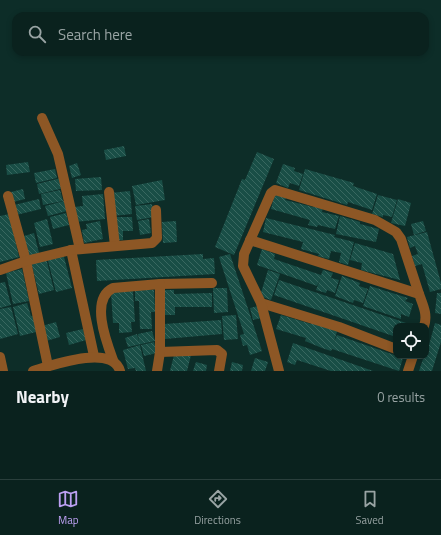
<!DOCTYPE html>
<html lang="en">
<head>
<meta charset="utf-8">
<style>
  body { margin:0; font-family:"Titillium Web",sans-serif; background:#132a27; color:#f1f3f6 }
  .controls { position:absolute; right:12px; bottom:12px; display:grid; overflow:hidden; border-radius:8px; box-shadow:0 2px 6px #0003 }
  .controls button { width:36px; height:36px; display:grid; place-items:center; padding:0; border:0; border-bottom:1px solid #2a3f3c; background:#0a221e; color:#f1f3f6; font:20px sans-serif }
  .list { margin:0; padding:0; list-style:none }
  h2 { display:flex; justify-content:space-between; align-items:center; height:52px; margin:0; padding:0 16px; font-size:17px }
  h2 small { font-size:13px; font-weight:400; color:#99a4a4 }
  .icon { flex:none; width:22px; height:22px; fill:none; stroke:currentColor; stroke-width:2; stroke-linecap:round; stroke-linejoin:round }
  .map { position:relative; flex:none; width:441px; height:371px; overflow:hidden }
  .search { position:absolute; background:#0a221e; box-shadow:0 2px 6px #0003; left:12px; right:12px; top:12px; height:44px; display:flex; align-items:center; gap:10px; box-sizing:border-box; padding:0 14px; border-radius:12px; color:#99a4a4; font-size:15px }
  .sheet { height:108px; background:#0a221e }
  nav { display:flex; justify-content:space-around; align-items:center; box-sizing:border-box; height:56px; border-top:1px solid #2a3f3c; background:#0a221e; font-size:11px; color:#99a4a4 }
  nav a { display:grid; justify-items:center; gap:2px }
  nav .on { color:#bca0f2 }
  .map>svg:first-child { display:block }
</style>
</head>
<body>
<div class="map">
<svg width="441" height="371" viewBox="0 0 441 371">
  <defs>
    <pattern id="building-back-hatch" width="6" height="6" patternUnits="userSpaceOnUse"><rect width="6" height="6" fill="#194e46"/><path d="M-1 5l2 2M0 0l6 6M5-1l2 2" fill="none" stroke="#396860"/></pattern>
  </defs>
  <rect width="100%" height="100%" fill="#0d2d28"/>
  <g fill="url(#building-back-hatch)">
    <polygon points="124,146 126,156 106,160 104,150"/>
    <polygon points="257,152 274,159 234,255 215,247 242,179 245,180"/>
    <polygon points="28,162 30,172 7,175 6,165"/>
    <polygon points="77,163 81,175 72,178 69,166"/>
    <polygon points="283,164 295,168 294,171 303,174 299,186 290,183 288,188 276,183"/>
    <polygon points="55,169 57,178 36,183 34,173"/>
    <polygon points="305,169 354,183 353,186 377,194 372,210 348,202 347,205 299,190"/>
    <polygon points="101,177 102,190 76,191 75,179"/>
    <polygon points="61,178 64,188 39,194 37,184"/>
    <polygon points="162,180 165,200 136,205 132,186"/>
    <polygon points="23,189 25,199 13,202 11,192"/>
    <polygon points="60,190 63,201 43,205 41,194"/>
    <polygon points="130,191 132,214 112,216 110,193"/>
    <polygon points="275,193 287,196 285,200 313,207 314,205 323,207 322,212 339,216 335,229 318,225 317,227 308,225 310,220 271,209"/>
    <polygon points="103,194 105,219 75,222 74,207 83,206 82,196"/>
    <polygon points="378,195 397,200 392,217 383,215 383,217 372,214"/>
    <polygon points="39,199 41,209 16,215 14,205"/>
    <polygon points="398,199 411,203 405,226 391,223"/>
    <polygon points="64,201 67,211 48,216 45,206"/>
    <polygon points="152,204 154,217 137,220 135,206"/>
    <polygon points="66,213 69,225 53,229 50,217"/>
    <polygon points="9,214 19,257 0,262 0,216"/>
    <polygon points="340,216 360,222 360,224 379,229 376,242 336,234"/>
    <polygon points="115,217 132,217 133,231 123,231 123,240 116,240"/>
    <polygon points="266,218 335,235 334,237 354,242 348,265 339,262 341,253 331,251 329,259 318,256 319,254 301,249 303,242 263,232"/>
    <polygon points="47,219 53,244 40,247 34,223"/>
    <polygon points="149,219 151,233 140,235 138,221"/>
    <polygon points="100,221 103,239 84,243 82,230 87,229 86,224"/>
    <polygon points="176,221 177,242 163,243 162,222"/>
    <polygon points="423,221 426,231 414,235 411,224"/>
    <polygon points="427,232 441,283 441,289 430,292 422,264 415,266 412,256 418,254 415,246 410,248 407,237"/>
    <polygon points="34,233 39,253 26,257 21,237"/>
    <polygon points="355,243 393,254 400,280 361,270 362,263 350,260"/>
    <polygon points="262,249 275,254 274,259 321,275 323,270 333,273 331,278 339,280 335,293 327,290 326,293 316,290 321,277 317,286 257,265"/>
    <polygon points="63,253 72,288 56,292 47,257"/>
    <polygon points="203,254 203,259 214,258 215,274 97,281 96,260"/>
    <polygon points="230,254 262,351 250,355 247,345 243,346 240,335 244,334 219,257"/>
    <polygon points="46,258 54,290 39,294 31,262"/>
    <polygon points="22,269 29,301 13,304 6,273"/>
    <polygon points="268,270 280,274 271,300 260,296"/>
    <polygon points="342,276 360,283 359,286 368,289 363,303 354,300 353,303 335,296"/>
    <polygon points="279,280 409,324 409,326 396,326 396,337 274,295"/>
    <polygon points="5,282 11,305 0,308 0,283"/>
    <polygon points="370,286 408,298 405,301 413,304 409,317 401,314 401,319 363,306"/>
    <polygon points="213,288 227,288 228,312 214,313"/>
    <polygon points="135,290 154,290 155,312 151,312 152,329 140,329 139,301 135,301"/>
    <polygon points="162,290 174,290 174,294 212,293 212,307 175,307 175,315 162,315"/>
    <polygon points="133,291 135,322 131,322 132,332 119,333 119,323 113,323 111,292"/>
    <polygon points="437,293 441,293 441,314 435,313"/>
    <polygon points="27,303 31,316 36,315 40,331 20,336 13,307"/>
    <polygon points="258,306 261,318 253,320 250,308"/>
    <polygon points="11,307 18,334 0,339 0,309"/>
    <polygon points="236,315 238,339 224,340 222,316"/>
    <polygon points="281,315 311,324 312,320 338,328 334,342 337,335 403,358 399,371 332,349 331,351 322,348 305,341 306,338 276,329"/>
    <polygon points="221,320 222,334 165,339 164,324"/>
    <polygon points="56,322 60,337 46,341 42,326"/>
    <polygon points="435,323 441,325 441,342 432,371 419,371 424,356 426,356"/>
    <polygon points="83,329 86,340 69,345 66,333"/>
    <polygon points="152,331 155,341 128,347 125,338 137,334 139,342 138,334"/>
    <polygon points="154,342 157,353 144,356 141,345"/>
    <polygon points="293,343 373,371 331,371 297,360 295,365 287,362"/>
    <polygon points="140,345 142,354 146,371 136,371 135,368 128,369 123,350"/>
    <polygon points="175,351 191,355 187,371 170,371"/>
    <polygon points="255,358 268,362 265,371 251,371"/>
    <polygon points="196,362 207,365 206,371 193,371"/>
    <polygon points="232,362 243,365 242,371 230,371"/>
  </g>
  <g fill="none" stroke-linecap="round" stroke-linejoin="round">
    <g stroke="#8d5725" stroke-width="10">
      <polyline points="42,118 58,154 80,249"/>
      <polyline points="109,192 115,246"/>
      <polyline points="8,196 26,261 48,366"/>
      <path d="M250 240 419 294C423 305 428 315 424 326"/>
      <polyline points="71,250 94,356"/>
      <polyline points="0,270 26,261 71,250 152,243 157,238 156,210"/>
      <polyline points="160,284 212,283"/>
      <polyline points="261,303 339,327 396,349"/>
      <polyline points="160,352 217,350 222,354 219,371"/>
      <polyline points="0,357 3,371"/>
      <path d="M113 360C106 341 90 299 113 288L160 284V352L157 371"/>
      <path d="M33 371C53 365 112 344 120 371"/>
      <polyline points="279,371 261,303 243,266 244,254 271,193 275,190 375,220 396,232 401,239 419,294"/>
      <polyline points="408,371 413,356"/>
    </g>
  </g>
</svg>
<div class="controls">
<button><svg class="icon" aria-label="locate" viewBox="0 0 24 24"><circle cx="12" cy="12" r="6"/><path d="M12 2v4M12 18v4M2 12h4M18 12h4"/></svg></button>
</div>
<div class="search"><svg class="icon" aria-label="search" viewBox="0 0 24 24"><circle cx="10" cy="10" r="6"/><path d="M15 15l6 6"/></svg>Search here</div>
</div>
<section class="sheet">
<h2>Nearby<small>0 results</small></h2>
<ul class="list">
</ul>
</section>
<nav>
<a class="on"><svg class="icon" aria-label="map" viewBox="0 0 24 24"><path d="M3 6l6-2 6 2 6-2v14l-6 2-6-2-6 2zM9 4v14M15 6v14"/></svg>Map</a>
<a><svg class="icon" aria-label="directions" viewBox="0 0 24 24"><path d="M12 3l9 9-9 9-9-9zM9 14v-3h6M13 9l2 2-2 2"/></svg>Directions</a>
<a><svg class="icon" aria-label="saved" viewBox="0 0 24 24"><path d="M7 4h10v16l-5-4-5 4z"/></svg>Saved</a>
</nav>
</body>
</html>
